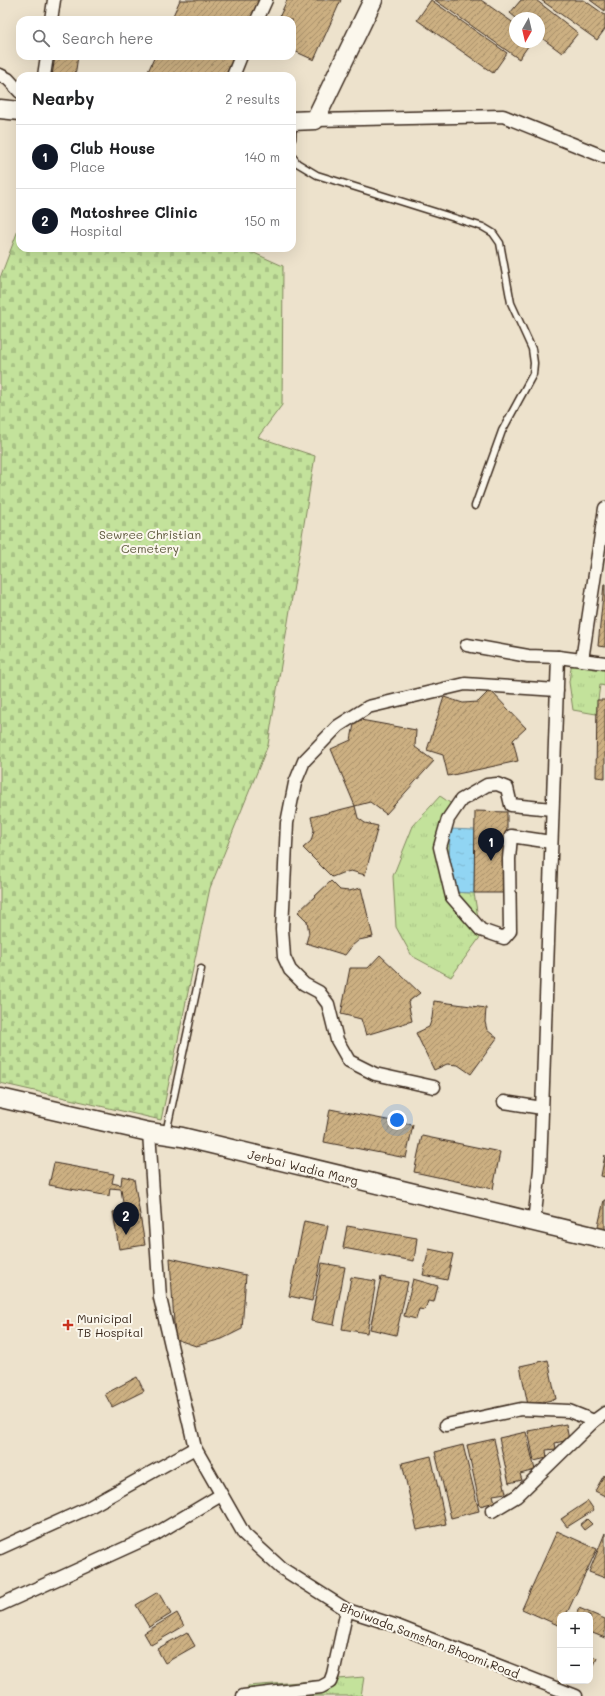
<!DOCTYPE html>
<html lang="en">
<head>
<meta charset="utf-8">
<style>
  body { margin:0; font-family:Mali,sans-serif; background:#f2f2f2; color:#202124 }
  .controls { position:absolute; right:12px; bottom:12px; display:grid; overflow:hidden; border-radius:8px; box-shadow:0 4px 16px #0002 }
  .controls button { width:36px; height:36px; display:grid; place-items:center; padding:0; border:0; border-bottom:1px solid #e0e0e0; background:#fff; color:#202124; font:20px sans-serif }
  .compass { position:absolute; left:509px; top:12px; width:36px; height:36px; border-radius:50%; background:#fff; box-shadow:0 4px 16px #0002; rotate:188deg }
  .you { position:absolute; left:397px; top:1120px; width:14px; height:14px; margin:-10px; border:3px solid #fff; border-radius:50%; background:#1a73e8; box-shadow:0 0 0 6px #1a73e833 }
  .badge { display:grid; place-items:center; width:26px; height:26px; border-radius:50%; background:#111827; color:#fff; font-size:13px; font-weight:700 }
  .pin { position:absolute; translate:-50% -33px; filter:drop-shadow(0 1px 2px #0008) }
  .pin::after { content:''; position:absolute; top:21px; width:14px; height:12px; background:inherit; clip-path:polygon(0 0,100% 0,50% 100%) }
  .list { margin:0; padding:0; list-style:none }
  h2 { display:flex; justify-content:space-between; align-items:center; height:52px; margin:0; padding:0 16px; font-size:17px }
  h2 small { font-size:13px; font-weight:400; color:#757577 }
  .list li { display:grid; grid-template-columns:26px 1fr auto; gap:12px; align-items:center; box-sizing:border-box; height:64px; padding:0 16px; border-top:1px solid #e0e0e0 }
  .list b { display:block; font-size:15px; white-space:nowrap }
  .list p { margin:0; font-size:13px; white-space:nowrap; color:#757577 }
  .list em { font-size:13px; font-style:normal; color:#757577 }
  .icon { flex:none; width:22px; height:22px; fill:none; stroke:currentColor; stroke-width:2; stroke-linecap:round; stroke-linejoin:round }
  .map { position:relative; flex:none; width:605px; height:1696px; overflow:hidden }
  .search { position:absolute; background:#fff; box-shadow:0 4px 16px #0002; left:16px; top:16px; width:280px; height:44px; display:flex; align-items:center; gap:10px; box-sizing:border-box; padding:0 14px; border-radius:12px; color:#757577; font-size:15px }
  .panel { position:absolute; background:#fff; box-shadow:0 4px 16px #0002; left:16px; top:72px; width:280px; height:180px; border-radius:12px }
  .map>svg:first-child { display:block }
</style>
</head>
<body>
<div class="map">
<svg width="605" height="1696" viewBox="0 0 605 1696">
  <defs>
    <pattern id="cemetery-stones" width="16" height="16" patternUnits="userSpaceOnUse"><rect width="16" height="16" fill="#c3e29b"/><path d="M2 7V4a2 2 0 0 1 4 0v3zM10 15v-3a2 2 0 0 1 4 0v3z" fill="#a8c285"/></pattern>
    <pattern id="park-tufts" width="24" height="20" patternUnits="userSpaceOnUse"><rect width="24" height="20" fill="#c3e29b"/><path d="M3 7l-1-3M5 7V3M7 7l1-3M15 17l-1-3M17 17v-4M19 17l1-3" fill="none" stroke="#a8c285"/></pattern>
    <pattern id="water-ripples" width="26" height="14" patternUnits="userSpaceOnUse"><rect width="26" height="14" fill="#91d5f3"/><path d="M2 4q2-2 4 0t4 0M15 11q2-2 4 0t4 0" fill="none" stroke="#7eb7d0"/></pattern>
    <pattern id="building-hatch" width="6" height="6" patternUnits="userSpaceOnUse"><rect width="6" height="6" fill="#ccb082"/><path d="M-1 1l2-2M0 6l6-6M5 7l2-2" fill="none" stroke="#a78f6a"/></pattern>
  </defs>
  <rect width="100%" height="100%" fill="#ede2cc"/>
  <filter id="ink" filterUnits="userSpaceOnUse"><feTurbulence type="fractalNoise" baseFrequency=".025" numOctaves="2"/><feDisplacementMap in="SourceGraphic" scale="8" xChannelSelector="R" yChannelSelector="G"/><feConvolveMatrix kernelMatrix="1 2 1 2 8 2 1 2 1" color-interpolation-filters="sRGB"/></filter>
  <g filter="url(#ink)">
    <polygon fill="url(#cemetery-stones)" stroke="#7f865c" points="20,225 20,248 243,248 283,266 282,405 258,437 315,456 268,745 210,888 161,1120 0,1083 0,278"/>
    <g fill="url(#park-tufts)" stroke="#7f865c">
      <polygon points="572,660 605,666 605,686 600,685 596,714 573,710 569,682"/>
      <polygon points="440,796 459,809 450,829 448,892 474,893 481,936 451,977 412,956 396,927 393,876 413,826"/>
      <polygon points="364,1677 361,1696 246,1696 248,1686"/>
    </g>
    <polygon fill="url(#water-ripples)" stroke="#6f919e" points="450,829 475,830 474,893 448,892"/>
    <g fill="url(#building-hatch)" stroke="#3b2a1e">
      <polygon points="180,0 261,0 252,20 171,20"/>
      <polygon points="287,0 341,0 314,60 292,50 292,20 278,20"/>
      <polygon points="431,0 507,53 493,73 417,20"/>
      <polygon points="435,0 481,0 515,24 515,42 531,42 519,59"/>
      <polygon points="521,0 536,0 578,33 562,53 539,36 539,18 516,18 510,13"/>
      <polygon points="541,0 584,0 605,15 605,29 597,40"/>
      <polygon points="590,0 605,0 605,11"/>
      <polygon points="55,56 78,56 75,76 52,76"/>
      <polygon points="155,56 235,56 226,76 146,76"/>
      <polygon points="604,584 605,584 605,647 598,646"/>
      <polygon points="490,690 526,728 513,740 518,761 448,776 443,755 427,750 444,697 463,703 478,702"/>
      <polygon points="597,700 605,700 605,778 596,777"/>
      <polygon points="355,719 416,730 415,747 434,761 386,814 370,802 355,806 331,749 351,740"/>
      <polygon points="355,806 358,818 365,823 378,826 365,875 351,871 342,873 332,877 303,848 311,841 314,830 311,817"/>
      <polygon points="475,811 507,812 507,893 474,893"/>
      <polygon points="331,881 340,890 349,891 361,888 373,937 359,940 352,946 345,955 306,943 309,933 307,921 298,912"/>
      <polygon points="380,955 420,993 408,1002 412,1021 366,1035 361,1019 341,1014 350,968 368,968"/>
      <polygon points="434,1001 486,1008 485,1022 487,1030 497,1038 471,1074 458,1065 447,1064 434,1070 416,1033 429,1027 432,1018"/>
      <polygon points="330,1109 413,1125 406,1158 324,1142"/>
      <polygon points="422,1136 500,1152 493,1189 414,1172"/>
      <polygon points="605,1155 605,1177 601,1176"/>
      <polygon points="54,1163 114,1174 112,1183 121,1185 122,1176 134,1179 145,1245 119,1249 113,1212 124,1210 121,1189 110,1188 109,1196 49,1185"/>
      <polygon points="604,1200 605,1200 605,1237 596,1235"/>
      <polygon points="304,1221 328,1226 312,1301 289,1296"/>
      <polygon points="347,1226 417,1238 414,1261 343,1248"/>
      <polygon points="429,1249 453,1254 447,1280 423,1275"/>
      <polygon points="170,1258 246,1275 242,1329 222,1339 196,1346 175,1339"/>
      <polygon points="322,1263 345,1267 334,1325 311,1321"/>
      <polygon points="351,1277 376,1281 367,1333 342,1329"/>
      <polygon points="381,1277 408,1282 396,1335 370,1329"/>
      <polygon points="413,1279 438,1286 434,1302 428,1301 425,1310 419,1309 416,1319 404,1316"/>
      <polygon points="548,1360 556,1399 528,1405 520,1366"/>
      <polygon points="137,1377 144,1391 112,1407 105,1394"/>
      <polygon points="566,1424 569,1440 555,1443 556,1449 546,1450 547,1458 534,1461 528,1431"/>
      <polygon points="526,1432 535,1470 520,1474 522,1480 509,1483 499,1438"/>
      <polygon points="494,1439 506,1493 493,1495 495,1502 480,1506 467,1445"/>
      <polygon points="463,1445 479,1511 451,1518 435,1452"/>
      <polygon points="431,1456 446,1524 417,1530 402,1463"/>
      <polygon points="604,1475 605,1476 605,1496 595,1491"/>
      <polygon points="588,1501 594,1510 567,1527 561,1519"/>
      <polygon points="587,1519 592,1524 584,1530 580,1525"/>
      <polygon points="557,1531 597,1549 566,1615 560,1615 560,1626 522,1609"/>
      <polygon points="605,1533 605,1578 589,1572"/>
      <polygon points="158,1592 171,1614 149,1627 136,1605"/>
      <polygon points="579,1608 605,1619 605,1638 590,1632 590,1615 576,1615"/>
      <polygon points="177,1613 184,1626 151,1645 144,1633"/>
      <polygon points="187,1632 195,1646 165,1663 157,1649"/>
      <polygon points="590,1655 597,1658 590,1675"/>
    </g>
    <g fill="none" stroke-linecap="round" stroke-linejoin="round">
      <g stroke="#3b2a1e" stroke-width="9">
        <g id="lane">
          <polyline points="292,139 293,123"/>
          <polyline points="292,156 297,163 317,175 483,227 493,233 500,243 511,303 532,349 534,363 533,374 502,431 475,506"/>
          <polyline points="166,1133 201,969"/>
        </g>
      </g>
      <g stroke="#3b2a1e" stroke-width="15">
        <g id="street">
          <polyline points="51,20 54,0"/>
          <polyline points="257,20 266,0"/>
          <polyline points="0,75 8,79 20,92"/>
          <polyline points="44,76 47,56"/>
          <polyline points="233,76 241,56"/>
          <polyline points="315,120 503,116 605,157"/>
          <polyline points="467,645 528,656 558,657 605,663"/>
          <polyline points="582,660 605,508"/>
          <polyline points="551,842 511,836 509,859 510,931 504,938 481,930 452,897 440,847 448,819 461,800 487,785 497,784 507,788 511,805 552,809"/>
          <polyline points="434,1087 375,1074 349,1061 337,1040 328,1004 319,992 304,984 290,970 284,957 282,929 287,823 295,783 304,761 338,726 368,707 465,684 557,690"/>
          <polyline points="504,1102 542,1108"/>
          <polyline points="149,1132 160,1298 195,1448 244,1534 281,1568 347,1610 397,1626 576,1696"/>
          <polyline points="534,1222 540,1169 558,657"/>
          <polyline points="446,1425 521,1409 569,1411 594,1421 605,1413"/>
          <polyline points="492,1511 517,1496 594,1421"/>
          <polyline points="0,1548 86,1509 195,1448"/>
          <polyline points="0,1605 154,1535 221,1495"/>
          <polyline points="243,1696 321,1687 330,1682 333,1674 347,1610"/>
        </g>
      </g>
      <g stroke="#3b2a1e" stroke-width="21">
        <g id="secondary">
          <polyline points="0,109 20,111"/>
          <polyline points="292,121 315,120 373,0"/>
          <polyline points="0,1098 149,1132 182,1137 605,1239"/>
        </g>
      </g>
      <use href="#lane" stroke="#fbf7ec" stroke-width="6"/>
      <use href="#street" stroke="#fbf7ec" stroke-width="12"/>
      <use href="#secondary" stroke="#fbf7ec" stroke-width="18"/>
    </g>
  </g>
  <path fill="#c8321e" stroke="#fbf7ec" stroke-width="1.5" d="M66 1319h4v4h4v4h-4v4h-4v-4h-4v-4h4z"/>
  <g text-anchor="middle" dominant-baseline="central" stroke-width="4" stroke-linejoin="round" paint-order="stroke">
    <g font-size="12" fill="#5d583d" stroke="#fbf7ec">
      <text x="150" y="534">Sewree Christian<tspan x="150" dy="14">Cemetery</tspan></text>
    </g>
    <g font-size="12" fill="#3b2a1e" stroke="#fbf7ec">
      <text transform="translate(303 1167) rotate(14)">Jerbai Wadia Marg</text>
      <text transform="translate(430 1640) rotate(21)">Bhoiwada Samshan Bhoomi Road</text>
    </g>
    <g font-size="12" fill="#3b2a1e" stroke="#fbf7ec" text-anchor="start">
      <text x="77" y="1318">Municipal<tspan x="77" dy="14">TB Hospital</tspan></text>
    </g>
  </g>
</svg>
<div class="controls">
<button>+</button>
<button>−</button>
</div>
<svg class="compass" viewBox="-18 -18 36 36"><path d="M0-13l5 13h-10z" fill="#e53935"/><path d="M0 13l5-13h-10z" fill="#757577"/></svg>
<div class="you"></div>
<div class="pin badge" style="left:491px;top:861px">1</div>
<div class="pin badge" style="left:126px;top:1235px">2</div>
<div class="search"><svg class="icon" aria-label="search" viewBox="0 0 24 24"><circle cx="10" cy="10" r="6"/><path d="M15 15l6 6"/></svg>Search here</div>
<section class="panel">
<h2>Nearby<small>2 results</small></h2>
<ul class="list">
<li><span class="badge">1</span><div><b>Club House</b><p>Place</p></div><em>140 m</em></li>
<li><span class="badge">2</span><div><b>Matoshree Clinic</b><p>Hospital</p></div><em>150 m</em></li>
</ul>
</section>
</div>
</body>
</html>
